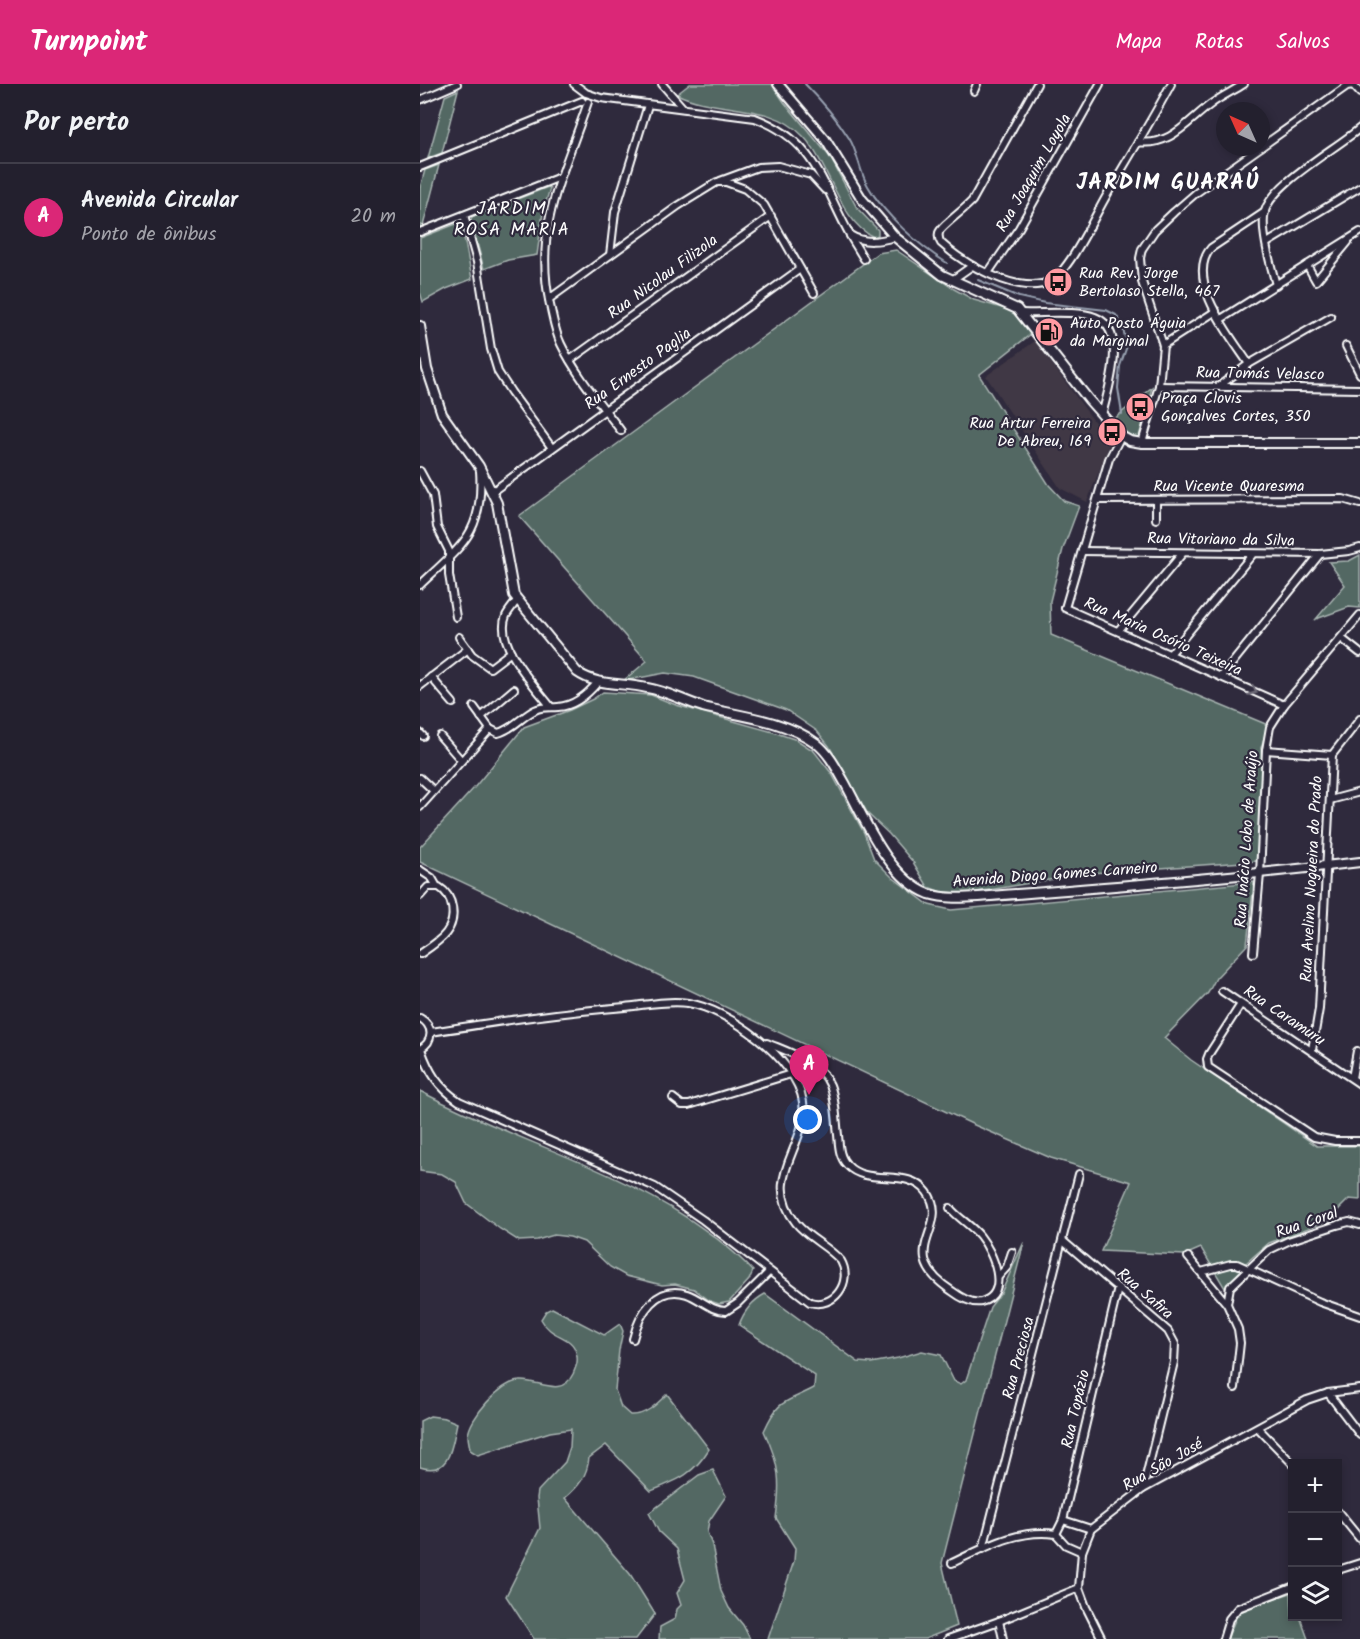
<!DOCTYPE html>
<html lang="pt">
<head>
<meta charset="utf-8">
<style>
  body { margin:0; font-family:Kalam,sans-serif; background:#2b2836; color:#f1f3f6 }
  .controls { position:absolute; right:18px; bottom:18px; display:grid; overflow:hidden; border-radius:0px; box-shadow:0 3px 9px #0003 }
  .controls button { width:54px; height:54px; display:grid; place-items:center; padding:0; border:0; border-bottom:2px solid #403e4a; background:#23202e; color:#f1f3f6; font:30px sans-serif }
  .compass { position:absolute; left:796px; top:18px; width:54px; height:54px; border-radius:50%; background:#23202e; box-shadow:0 3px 9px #0003; rotate:315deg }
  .you { position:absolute; left:388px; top:1036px; width:21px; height:21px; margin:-15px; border:4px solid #fff; border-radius:50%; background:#1a73e8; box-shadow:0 0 0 9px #1a73e833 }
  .badge { display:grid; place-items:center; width:39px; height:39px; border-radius:50%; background:#db2777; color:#fff; font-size:20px; font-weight:700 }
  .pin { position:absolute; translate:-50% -50px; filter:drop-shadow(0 2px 3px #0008) }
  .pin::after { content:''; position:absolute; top:32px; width:21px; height:18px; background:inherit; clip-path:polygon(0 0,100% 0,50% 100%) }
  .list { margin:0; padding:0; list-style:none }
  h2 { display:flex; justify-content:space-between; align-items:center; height:78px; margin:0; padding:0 24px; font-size:26px }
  h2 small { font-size:20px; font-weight:400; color:#a3a3aa }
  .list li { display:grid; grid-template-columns:39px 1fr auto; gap:18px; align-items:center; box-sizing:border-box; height:108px; padding:0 24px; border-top:2px solid #403e4a }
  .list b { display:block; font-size:22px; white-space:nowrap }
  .list p { margin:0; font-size:20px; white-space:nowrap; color:#a3a3aa }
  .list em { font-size:20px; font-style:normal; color:#a3a3aa }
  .icon { flex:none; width:33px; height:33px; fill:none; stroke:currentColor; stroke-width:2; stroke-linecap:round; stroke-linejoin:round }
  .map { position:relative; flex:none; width:940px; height:1555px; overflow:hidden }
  header { display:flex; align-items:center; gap:36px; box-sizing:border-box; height:84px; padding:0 30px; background:#db2777; color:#fff }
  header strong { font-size:28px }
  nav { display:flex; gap:33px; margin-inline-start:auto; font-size:21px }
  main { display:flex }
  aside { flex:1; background:#23202e }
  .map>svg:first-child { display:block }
</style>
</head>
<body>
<header>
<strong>Turnpoint</strong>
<nav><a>Mapa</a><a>Rotas</a><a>Salvos</a></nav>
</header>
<main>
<aside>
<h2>Por perto<small></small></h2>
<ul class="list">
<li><span class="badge">A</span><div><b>Avenida Circular</b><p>Ponto de ônibus</p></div><em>20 m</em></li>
</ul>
</aside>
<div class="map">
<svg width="940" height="1555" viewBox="0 0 940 1555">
  <rect width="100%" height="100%" fill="#2f2a3d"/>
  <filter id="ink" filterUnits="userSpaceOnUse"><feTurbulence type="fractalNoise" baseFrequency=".0167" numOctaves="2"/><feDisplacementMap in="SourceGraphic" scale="12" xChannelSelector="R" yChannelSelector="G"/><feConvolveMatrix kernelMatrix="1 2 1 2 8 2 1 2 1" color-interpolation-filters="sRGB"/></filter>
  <g filter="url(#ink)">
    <polygon fill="#403844" points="615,257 690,359 667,418 640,404 566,292"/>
    <g fill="#526863" stroke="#a8b4b1" stroke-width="1.5">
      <path d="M270 0H352L364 18 410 73 437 124 458 146V151L454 153C420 139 410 80 383 52 350 17 297 30 257 10Z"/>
      <polygon points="38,6 22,69 8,74 25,12"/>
      <polygon points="19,81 3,142 0,143 0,104 5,86"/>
      <polygon points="128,103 130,104 123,128 117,171 88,176 64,185 51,136 52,133"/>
      <polygon points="36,140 40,141 43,148 52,195 26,205 3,218 0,208 0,154"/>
      <polygon points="476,166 534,205 554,216 589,226 601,234 612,249 559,291 629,401 644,417 659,422 643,465 630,517 631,551 848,641 841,664 842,677 837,777 671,789 532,812 508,803 493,778 469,750 448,730 409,662 397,647 366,626 274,593 245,589 203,597 227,577 99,432 458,169"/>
      <polygon points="732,303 719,353 709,351 693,336"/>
      <polygon points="940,471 940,524 929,523 896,535 925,501 909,478 929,477"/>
      <polygon points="183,608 231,611 256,621 353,648 377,656 394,667 412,690 444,749 454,775 472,793 509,821 531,826 834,798 827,861 796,894 788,909 744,954 771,976 897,1062 940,1062 940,1116 929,1115 919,1125 915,1134 849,1159 826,1179 806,1206 781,1164 765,1171 681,1167 711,1098 631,1074 552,1040 0,778 0,763 54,704 104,643 150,626 173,615"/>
      <path d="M0 1007C88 1054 185 1080 269 1135 292 1151 314 1166 333 1187L329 1196 309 1218 299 1220 290 1217 274 1205 255 1200 242 1201 206 1192 190 1183 164 1158 150 1153 134 1151 117 1156 99 1157 80 1145 46 1119 36 1098 22 1090 0 1087Z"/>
      <path d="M604 1158 522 1479 537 1542 505 1555H348L374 1477 375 1464 356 1434C361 1398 360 1381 344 1347 359 1314 364 1320 394 1304L395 1292 319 1241C324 1227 332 1217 345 1210L438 1278 451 1279 478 1274 502 1267 521 1271 534 1297 541 1300 546 1296 570 1223 581 1209Z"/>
      <path d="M132 1224 184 1251 200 1240 203 1247 199 1266 195 1306 201 1323 210 1331C225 1332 236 1321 247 1310L289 1365C274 1390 258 1396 231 1407L186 1361 169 1374C167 1392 159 1402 145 1414L210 1490 235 1530 216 1555H114L86 1512 120 1444 117 1414 118 1407 145 1378 150 1363 151 1345 130 1348 58 1371 50 1366C50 1362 48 1357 48 1352 49 1334 81 1298 99 1297 118 1295 141 1315 153 1290 156 1283 159 1277 156 1268 151 1250 131 1255 121 1235L126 1227Z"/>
      <path d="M10 1332 25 1334 37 1339C32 1360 31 1393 0 1383V1337Z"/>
      <polygon points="293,1386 306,1412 289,1437 287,1448 292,1461 301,1507 309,1524 323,1541 330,1555 239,1555 240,1543 255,1535 257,1525 261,1521 257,1509 265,1496 257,1465 239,1448 229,1429 279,1391"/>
      <polygon points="871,1509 872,1532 880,1533 888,1555 807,1555 818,1529 837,1520"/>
    </g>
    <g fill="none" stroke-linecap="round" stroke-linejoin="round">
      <g stroke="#97a0b0" stroke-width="2">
        <path d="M385 0C401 16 417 35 429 54 438 68 439 87 448 102 463 129 500 163 527 179"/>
        <polyline points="558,196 599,213 625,219 686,226 696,231 702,240 707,262 700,282 698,304 702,330"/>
      </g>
      <g stroke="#fff" stroke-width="10">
        <g id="minor">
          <path d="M154 0 166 9 181 14 335 34C396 57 402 100 430 151 444 160 460 157 475 153"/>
          <polyline points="242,0 263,24"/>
          <path d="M617 0 552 117C545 125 520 143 519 149 518 153 519 156 521 159 544 180 597 211 629 198 649 189 675 131 687 111 708 74 731 38 751 0"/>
          <polyline points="554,7 557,0"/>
          <polyline points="0,16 37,0"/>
          <path d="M168 18C144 89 113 143 130 221 133 234 135 248 141 260 156 291 180 319 201 347"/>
          <path d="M718 58C750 63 768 37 791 20 802 12 813 7 824 0"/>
          <polyline points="841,63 927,2 933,1 940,9"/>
          <polyline points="0,83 162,17"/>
          <polyline points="300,97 338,83 358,82 391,91 405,106"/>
          <polyline points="44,131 57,178 71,265 78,288 91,308 132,364"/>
          <polyline points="0,148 140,93"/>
          <polyline points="430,152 444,175"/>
          <polyline points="847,159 940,103"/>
          <polyline points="190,171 195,128 228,21"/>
          <polyline points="887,181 896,197 928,158"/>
          <polyline points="568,189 599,144 680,0"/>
          <polyline points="532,196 552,182"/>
          <path d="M856 201C851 182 840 146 845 127 853 99 917 64 940 44"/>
          <polyline points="129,215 258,122 297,98 306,98 325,105 344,121 394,209"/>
          <path d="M601 229C619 230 659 226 675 233 709 246 688 306 682 331"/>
          <polyline points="801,235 940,148"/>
          <polyline points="743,261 796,227"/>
          <polyline points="926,262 940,290"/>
          <polyline points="150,276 351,132"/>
          <path d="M829 280C811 253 764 195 791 164L845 128"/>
          <polyline points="739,302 940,305"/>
          <polyline points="799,302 829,280 911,233"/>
          <polyline points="701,352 689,375 645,524 864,621"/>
          <polyline points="722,359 739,302 743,261 722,198 720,174 722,165 735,146 754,128 776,109 841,63"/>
          <polyline points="0,387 13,411 17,443 29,467 29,491 36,533"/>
          <polyline points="73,407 380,185"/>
          <polyline points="678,416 923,415 940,420"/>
          <polyline points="736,416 736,435"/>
          <polyline points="662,467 900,470 929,467 940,464"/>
          <path d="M0 501C43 460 64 449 60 386"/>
          <path d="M97 516C94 521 89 526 86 532 74 560 115 602 131 623"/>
          <polyline points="698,547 762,470"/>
          <polyline points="39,553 52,571 70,584 91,568"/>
          <polyline points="921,554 940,569"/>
          <polyline points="750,570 832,471"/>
          <polyline points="11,593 33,619"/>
          <polyline points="801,593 900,470"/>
          <polyline points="0,602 48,565"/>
          <path d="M54 623 70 645 78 649C93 645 101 633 115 626 123 622 130 624 138 623 155 622 168 610 178 598"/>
          <polyline points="61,633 94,605"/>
          <polyline points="0,649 3,652"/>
          <polyline points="20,652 41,676"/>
          <polyline points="846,666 912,671"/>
          <polyline points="0,694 14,707"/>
          <polyline points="910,716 940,708"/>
          <polyline points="0,723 70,645"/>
          <polyline points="0,786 12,794 16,801"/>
          <path d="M0 812 8 803H19C34 812 37 835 26 849 20 857 9 864 0 870"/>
          <polyline points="833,869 840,790 846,666 850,643 864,621 940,531"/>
          <polyline points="802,907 940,1000"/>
          <polyline points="821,920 789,970 787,975 788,983 894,1053 915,1057 940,1057"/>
          <path d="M0 934C14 942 14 957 0 965"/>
          <path d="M347 959C368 968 401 978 410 1001 416 1016 416 1035 418 1051 419 1061 419 1073 427 1081 447 1103 488 1083 507 1108 533 1144 472 1168 532 1207 540 1213 552 1220 561 1218 592 1210 572 1167 560 1152 551 1141 538 1134 530 1124"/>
          <path d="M1 965C9 988 18 1003 39 1017L235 1103 283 1136 390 1218C414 1225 433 1198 421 1177 408 1162 388 1154 376 1139 340 1093 389 1063 383 1018 377 975 308 925 268 919 248 916 225 921 205 923 140 928 75 938 11 948"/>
          <polyline points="892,966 899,925 912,671 940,635"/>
          <polyline points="932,994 937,967"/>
          <polyline points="253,1014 262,1021 269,1021 371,990"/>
          <polyline points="643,1157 748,1247 755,1260 754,1278 723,1405"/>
          <polyline points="768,1173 807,1220"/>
          <polyline points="781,1188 811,1180 817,1180 900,1218 940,1232"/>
          <polyline points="578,1193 587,1183 592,1168"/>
          <path d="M213 1255C219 1230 236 1200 267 1210 281 1215 291 1227 306 1227L318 1219 349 1188"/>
          <polyline points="815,1304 820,1259 818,1245 807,1220 810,1203 849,1166 868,1157 917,1141 929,1138 940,1141"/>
          <polyline points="908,1309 940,1351"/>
          <polyline points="838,1344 873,1380"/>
          <polyline points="918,1428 940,1455"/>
          <polyline points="643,1436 671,1445"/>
          <polyline points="636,1450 643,1436 698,1204"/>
          <polyline points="563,1465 659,1090"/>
          <path d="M532 1479C564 1464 599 1444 636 1450L646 1461 662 1468"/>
          <polyline points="918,1486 940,1479"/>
          <polyline points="579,1537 583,1555"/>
          <polyline points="528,1555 579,1537 659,1504"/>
          <polyline points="682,1555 666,1523 659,1504 662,1468 671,1445 723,1405 887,1316 908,1309 940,1305"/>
          <polyline points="803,1555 809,1535 818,1524 872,1503"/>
        </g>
      </g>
      <g stroke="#fff" stroke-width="12">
        <g id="tertiary">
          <polyline points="358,0 405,55 442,115 475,153 522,191 597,225 669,316 701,352 710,357 722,359 940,359"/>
          <path d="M0 242 7 285 22 330 59 382 77 419 94 511 157 588C178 603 203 598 227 604 246 607 264 617 283 623 320 632 365 636 396 659 409 669 417 685 425 699 444 734 469 795 509 810 525 815 543 814 559 813 686 803 814 793 940 778"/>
        </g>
      </g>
      <use href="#minor" stroke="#2f2a3d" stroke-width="6"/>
      <use href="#tertiary" stroke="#2f2a3d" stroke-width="8"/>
    </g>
    <defs><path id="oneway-chevron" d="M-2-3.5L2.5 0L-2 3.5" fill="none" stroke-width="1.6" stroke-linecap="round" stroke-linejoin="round" transform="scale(1.5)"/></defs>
    <use stroke="#6d6a77" href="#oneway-chevron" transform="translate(833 607) rotate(24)"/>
  </g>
  <defs>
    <g id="bus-disc" transform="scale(1.5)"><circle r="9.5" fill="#ff9aa2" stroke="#2f2a3d"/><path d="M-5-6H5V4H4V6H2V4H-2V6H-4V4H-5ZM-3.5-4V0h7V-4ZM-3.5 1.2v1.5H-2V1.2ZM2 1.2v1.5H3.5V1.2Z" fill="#111"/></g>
    <g id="fuel-disc" transform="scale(1.5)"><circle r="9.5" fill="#ff9aa2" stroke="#2f2a3d"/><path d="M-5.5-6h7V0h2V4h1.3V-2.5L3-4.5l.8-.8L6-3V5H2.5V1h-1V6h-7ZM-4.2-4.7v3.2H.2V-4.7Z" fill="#111"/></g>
  </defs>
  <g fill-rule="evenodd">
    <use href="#bus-disc" x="638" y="198"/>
    <use href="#fuel-disc" x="629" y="248"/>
    <use href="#bus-disc" x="720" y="323"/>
    <use href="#bus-disc" x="692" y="348"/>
  </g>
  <g text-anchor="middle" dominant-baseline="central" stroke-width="4.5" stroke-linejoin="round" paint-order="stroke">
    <g font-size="16" fill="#fff" stroke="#2f2a3d">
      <text transform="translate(614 89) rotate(-60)">Rua Joaquim Loyola</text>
      <text transform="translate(243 193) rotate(-36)">Rua Nicolau Filizola</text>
      <text transform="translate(218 285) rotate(-36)">Rua Ernesto Paglia</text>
      <text transform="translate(840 290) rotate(1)">Rua Tomás Velasco</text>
      <text x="809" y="402">Rua Vicente Quaresma</text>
      <text transform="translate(801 456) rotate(1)">Rua Vitoriano da Silva</text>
      <text transform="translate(743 553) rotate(24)">Rua Maria Osório Teixeira</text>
      <text transform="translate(827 755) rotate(-86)">Rua Inácio Lobo de Araújo</text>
      <text transform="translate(635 791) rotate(-4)">Avenida Diogo Gomes Carneiro</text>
      <text transform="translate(892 795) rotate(-87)">Rua Avelino Nogueira do Prado</text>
      <text transform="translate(864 932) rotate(34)">Rua Caramuru</text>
      <text transform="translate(887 1139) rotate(-19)">Rua Coral</text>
      <text transform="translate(725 1210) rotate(41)">Rua Safira</text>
      <text transform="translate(599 1274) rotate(-75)">Rua Preciosa</text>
      <text transform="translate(656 1325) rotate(-77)">Rua Topázio</text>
      <text transform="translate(743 1381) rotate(-30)">Rua São José</text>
    </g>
    <g font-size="16" fill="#fff" stroke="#2f2a3d" text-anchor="start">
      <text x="659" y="189">Rua Rev. Jorge<tspan x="659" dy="18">Bertolaso Stella, 467</tspan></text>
      <text x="650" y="239">Auto Posto Águia<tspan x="650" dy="18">da Marginal</tspan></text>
      <text x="741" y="314">Praça Clovis<tspan x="741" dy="18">Gonçalves Cortes, 350</tspan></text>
      <text x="671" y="339" text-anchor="end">Rua Artur Ferreira<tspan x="671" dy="18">De Abreu, 169</tspan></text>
    </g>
    <g font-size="18" letter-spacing="1.5" fill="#fff" stroke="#2f2a3d">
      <text x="92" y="125">JARDIM<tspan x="92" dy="21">ROSA MARIA</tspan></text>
    </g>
    <g font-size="22" font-weight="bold" letter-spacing="1.5" fill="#fff" stroke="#2f2a3d">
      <text x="748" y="99">JARDIM GUARAÚ</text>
    </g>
  </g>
</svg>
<div class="controls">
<button>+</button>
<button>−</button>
<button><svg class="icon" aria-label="layers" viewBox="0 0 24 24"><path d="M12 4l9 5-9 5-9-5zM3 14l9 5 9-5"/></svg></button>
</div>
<svg class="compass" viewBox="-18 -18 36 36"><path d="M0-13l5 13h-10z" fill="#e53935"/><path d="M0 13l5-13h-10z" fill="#a3a3aa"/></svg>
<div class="you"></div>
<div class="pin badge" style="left:389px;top:1011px">A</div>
</div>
</main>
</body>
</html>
